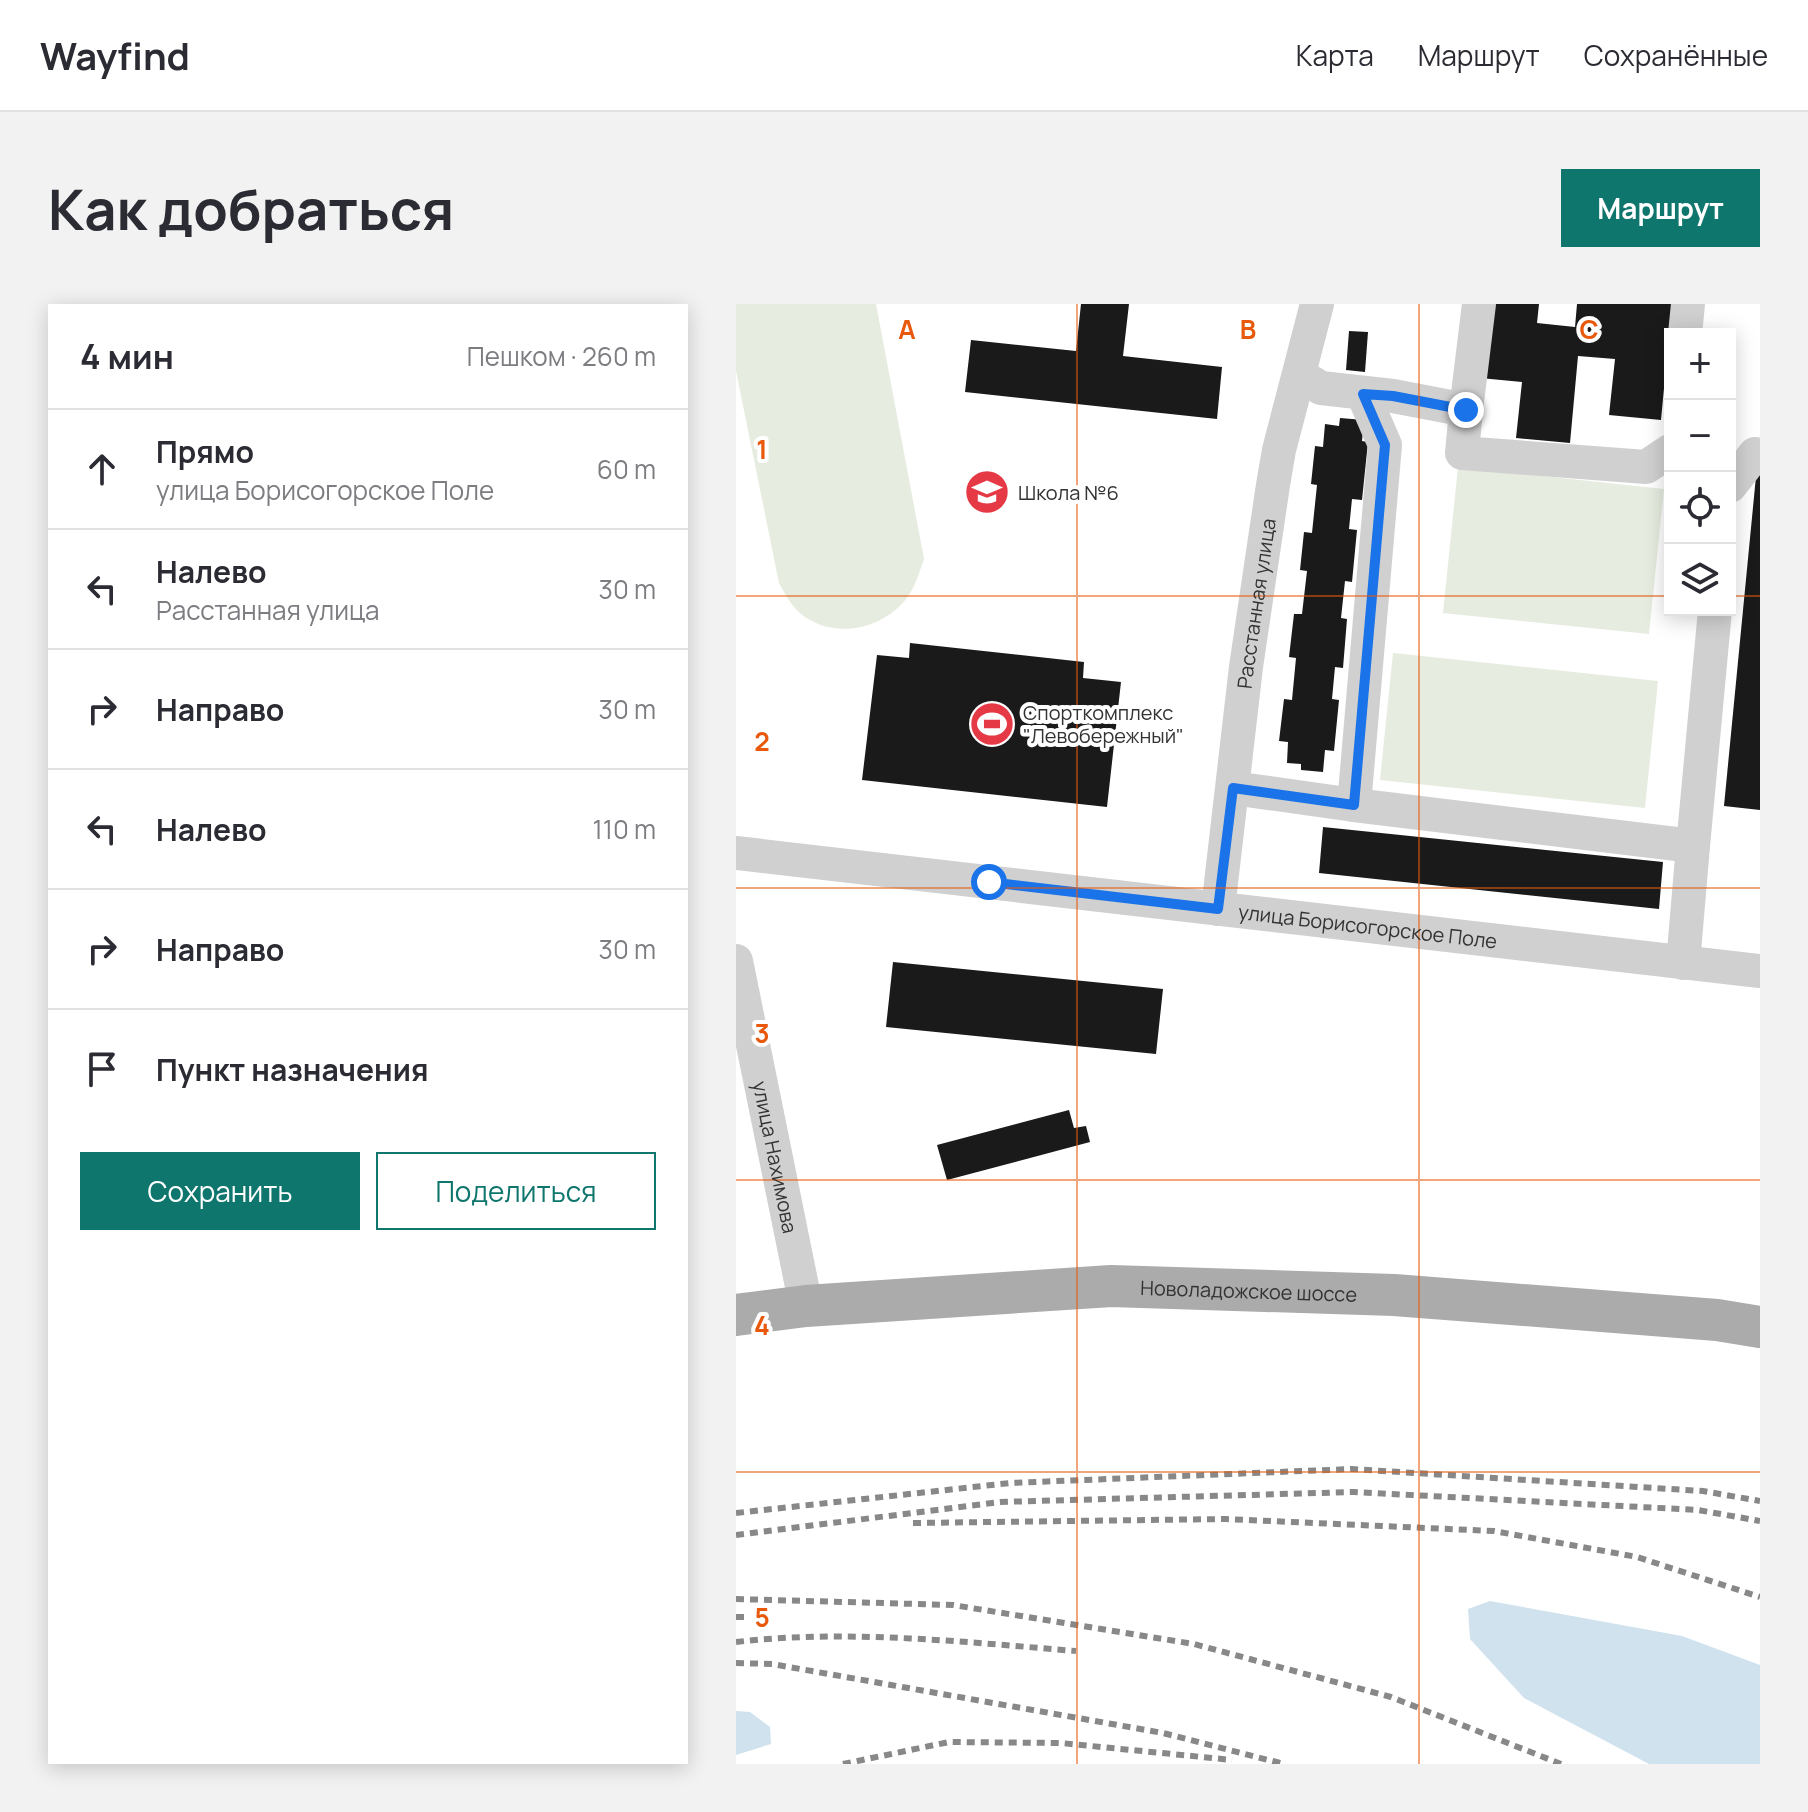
<!DOCTYPE html>
<html lang="ru">
<head>
<meta charset="utf-8">
<style>
  body { margin:0; font-family:Manrope,sans-serif; background:#f2f2f3; color:#2b2b33 }
  .controls { position:absolute; right:24px; top:24px; display:grid; overflow:hidden; border-radius:0px; box-shadow:0 4px 20px #0003 }
  .controls button { width:72px; height:72px; display:grid; place-items:center; padding:0; border:0; border-bottom:2px solid #e1e1e2; background:#fff; color:#2b2b33; font:40px sans-serif }
  .stop { position:absolute; width:24px; height:24px; margin:-18px; border:6px solid #1a73e8; border-radius:50%; background:#fff }
  .stop.end { background:#1a73e8; border-color:#fff; box-shadow:0 2px 8px #0008 }
  .list { margin:0; padding:0; list-style:none }
  h2 { display:flex; justify-content:space-between; align-items:center; height:104px; margin:0; padding:0 32px; font-size:34px }
  h2 small { font-size:26px; font-weight:400; color:#7c7c81 }
  .list li { display:grid; grid-template-columns:52px 1fr auto; gap:24px; align-items:center; box-sizing:border-box; height:120px; padding:0 32px; border-top:2px solid #e1e1e2 }
  .list b { display:block; font-size:30px; white-space:nowrap }
  .list p { margin:0; font-size:26px; white-space:nowrap; color:#7c7c81 }
  .list em { font-size:26px; font-style:normal; color:#7c7c81 }
  .actions { display:flex; gap:16px; padding:24px 32px }
  .actions a { flex:1; padding:18px 0; border:2px solid #0f766e; border-radius:0px; text-align:center; font-size:28px; color:#0f766e }
  .actions .main { background:#0f766e; color:#fff }
  .icon { flex:none; width:44px; height:44px; fill:none; stroke:currentColor; stroke-width:2; stroke-linecap:round; stroke-linejoin:round }
  .map { position:relative; flex:none; width:1024px; height:1460px; overflow:hidden; border-radius:0px }
  header { display:flex; align-items:center; gap:48px; box-sizing:border-box; height:112px; padding:0 40px; background:#fff; border-bottom:2px solid #e1e1e2 }
  header strong { font-size:38px }
  nav { display:flex; gap:44px; margin-inline-start:auto; font-size:28px }
  .intro { display:flex; align-items:center; justify-content:space-between; box-sizing:border-box; height:192px; padding:0 48px }
  h1 { margin:0; font-size:56px }
  .button { padding:20px 36px; border-radius:0px; background:#0f766e; color:#fff; font-size:28px; font-weight:700 }
  main { display:flex; gap:48px; padding:0 48px }
  aside { flex:1; background:#fff; border-radius:0px; box-shadow:0 4px 20px #0003 }
  .map>svg:first-child { display:block }
</style>
</head>
<body>
<header>
<strong>Wayfind</strong>
<nav><a>Карта</a><a>Маршрут</a><a>Сохранённые</a></nav>
</header>
<div class="intro"><h1>Как добраться</h1><a class="button">Маршрут</a></div>
<main>
<aside>
<h2>4 мин<small>Пешком · 260 m</small></h2>
<ul class="list">
<li><svg class="icon" aria-label="ahead" viewBox="0 0 24 24"><path d="M12 20V5M6 11l6-6 6 6"/></svg><div><b>Прямо</b><p>улица Борисогорское Поле</p></div><em>60 m</em></li>
<li><svg class="icon" aria-label="left" viewBox="0 0 24 24"><path d="M17 20v-9H6M10 6l-5 5 5 5"/></svg><div><b>Налево</b><p>Расстанная улица</p></div><em>30 m</em></li>
<li><svg class="icon" aria-label="right" viewBox="0 0 24 24"><path d="M7 20v-9h11M14 6l5 5-5 5"/></svg><div><b>Направо</b></div><em>30 m</em></li>
<li><svg class="icon" aria-label="left" viewBox="0 0 24 24"><path d="M17 20v-9H6M10 6l-5 5 5 5"/></svg><div><b>Налево</b></div><em>110 m</em></li>
<li><svg class="icon" aria-label="right" viewBox="0 0 24 24"><path d="M7 20v-9h11M14 6l5 5-5 5"/></svg><div><b>Направо</b></div><em>30 m</em></li>
<li><svg class="icon" aria-label="arrive" viewBox="0 0 24 24"><path d="M6 21V4h12l-3 4 3 4H6"/></svg><div><b>Пункт назначения</b></div></li>
</ul>
<div class="actions"><a class="main">Сохранить</a><a>Поделиться</a></div>
</aside>
<div class="map">
<svg width="1024" height="1460" viewBox="0 0 1024 1460">
  <rect width="100%" height="100%" fill="#fff"/>
  <g fill="#e6ecdf">
    <path d="M0 0H140L188 255C183 269 179 284 170 295 148 323 106 334 74 316 59 308 51 294 43 279L0 67Z"/>
    <polygon points="722,163 928,185 913,330 707,309"/>
    <polygon points="657,349 922,377 909,504 644,476"/>
  </g>
  <g fill="#cfe2ee">
    <polygon points="754,1297 946,1332 1024,1361 1024,1460 913,1460 788,1394 734,1335 732,1305"/>
    <polygon points="0,1407 14,1408 34,1423 35,1440 0,1451"/>
  </g>
  <g fill="#1a1a1a">
    <polygon points="345,0 393,0 387,52 486,63 481,115 229,88 235,36 340,47"/>
    <polygon points="751,0 803,0 801,19 839,23 841,0 936,0 925,116 873,111 879,55 842,52 834,139 780,134 786,78 744,74"/>
    <polygon points="613,27 632,28 629,68 610,66"/>
    <polygon points="604,114 628,116 626,137 632,138 626,196 616,195 613,225 621,226 616,278 609,277 605,314 611,315 607,364 599,363 596,395 603,396 598,447 589,446 587,468 565,466 565,460 551,459 552,438 543,437 548,395 556,396 560,354 553,353 558,310 566,310 571,267 564,266 568,228 576,229 581,181 575,180 579,142 587,143 589,120 603,122"/>
    <polygon points="1021,162 1024,162 1024,506 988,502"/>
    <polygon points="174,339 348,358 347,374 385,378 371,503 126,476 141,351 173,354"/>
    <polygon points="587,523 927,558 923,605 583,569"/>
    <polygon points="157,658 427,685 420,750 150,723"/>
    <polygon points="333,806 338,824 350,822 354,838 211,876 201,841"/>
  </g>
  <g fill="none" stroke-linecap="round" stroke-linejoin="round">
    <g stroke="#d0d0d0" stroke-width="34">
      <polyline points="949,30 952,0"/>
      <polyline points="563,71 585,84 657,92 730,106 726,149 910,163 934,147"/>
      <polyline points="627,90 649,141 618,501 957,542 979,306"/>
      <polyline points="730,106 743,0"/>
      <polyline points="994,182 1019,150 1024,151"/>
      <polyline points="497,484 618,501"/>
      <path id="s1" d="M0 549 1024 667"/>
      <path id="s2" d="M482 605 510 363 537 181 543 146 581 0"/>
      <path id="s3" d="M0 657 70 1002"/>
      <polyline points="947,659 957,542"/>
    </g>
    <path stroke="#ababab" stroke-width="42" id="s4" d="M0 1011 70 1002 375 982 658 991 981 1016 1024 1023"/>
    <g stroke="#888" stroke-width="6" stroke-dasharray="8 6" stroke-linecap="butt">
      <polyline points="0,1209 274,1179 616,1165 967,1187 1024,1197"/>
      <polyline points="177,1219 490,1215 758,1227 901,1253 1024,1293"/>
      <polyline points="0,1231 264,1198 618,1188 962,1206 1024,1217"/>
      <polyline points="0,1295 217,1301 458,1340 655,1393 825,1460"/>
      <polyline points="0,1313 12,1313"/>
      <path d="M0 1338C113 1325 228 1338 340 1347"/>
      <polyline points="0,1359 36,1360 427,1429 548,1460"/>
      <polyline points="107,1460 213,1438 325,1439 496,1456"/>
    </g>
  </g>
  <g fill="none" stroke-linecap="round" stroke-linejoin="round">
    <polyline stroke="#1a73e8" stroke-width="10" points="253,578 482,605 497,484 618,501 649,141 627,90 657,92 730,106"/>
  </g>
  <path fill="none" stroke="#e8590c" stroke-width="2" stroke-opacity="0.55" d="M341 0V1460M683 0V1460M0 292H934M994 292H1024M0 584H1024M0 876H1024M0 1168H1024"/>
  <defs>
    <g id="school-disc" transform="scale(2.3)"><circle r="9.5" fill="#e63946" stroke="#fff"/><path d="M0-5L7-2L0 1L-7-2ZM-4 1L0 2.5L4 1V4Q0 6-4 4Z" fill="#fff"/></g>
    <g id="stadium-disc" transform="scale(2.3)"><circle r="9.5" fill="#e63946" stroke="#fff"/><path d="M0-5a6.5 5 0 1 0 0 10a6.5 5 0 1 0 0-10ZM-3.5-1.8h7v3.6h-7Z" fill="#fff"/></g>
  </defs>
  <g fill-rule="evenodd">
    <use href="#school-disc" x="251" y="188"/>
    <use href="#stadium-disc" x="256" y="420"/>
  </g>
  <g text-anchor="middle" dominant-baseline="central" stroke-width="8" stroke-linejoin="round" paint-order="stroke">
    <g font-size="20" fill="#333" stroke="#fff" text-anchor="start">
      <text x="282" y="188">Школа №6</text>
      <text x="287" y="408">Спорткомплекс<tspan x="287" dy="23">"Левобережный"</tspan></text>
    </g>
    <g font-size="20" fill="#333" stroke="#fff">
      <text stroke="none"><textPath href="#s2" startOffset="308">Расстанная улица</textPath></text>
      <text stroke="none"><textPath href="#s1" startOffset="636">улица Борисогорское Поле</textPath></text>
      <text stroke="none"><textPath href="#s3" startOffset="200">улица Нахимова</textPath></text>
      <text stroke="none"><textPath href="#s4" startOffset="514">Новоладожское шоссе</textPath></text>
    </g>
  </g>
  <g font-size="26" text-anchor="middle" font-weight="bold" fill="#e8590c" stroke="#fff" stroke-width="8" stroke-linejoin="round" paint-order="stroke">
    <text x="171" y="35">A</text>
    <text x="512" y="35">B</text>
    <text x="853" y="35">C</text>
    <text x="26" y="155">1</text>
    <text x="26" y="447">2</text>
    <text x="26" y="739">3</text>
    <text x="26" y="1031">4</text>
    <text x="26" y="1323">5</text>
  </g>
</svg>
<div class="controls">
<button>+</button>
<button>−</button>
<button><svg class="icon" aria-label="locate" viewBox="0 0 24 24"><circle cx="12" cy="12" r="6"/><path d="M12 2v4M12 18v4M2 12h4M18 12h4"/></svg></button>
<button><svg class="icon" aria-label="layers" viewBox="0 0 24 24"><path d="M12 4l9 5-9 5-9-5zM3 14l9 5 9-5"/></svg></button>
</div>
<div class="stop" style="left:253px;top:578px"></div>
<div class="stop end" style="left:730px;top:106px"></div>
</div>
</main>
</body>
</html>
